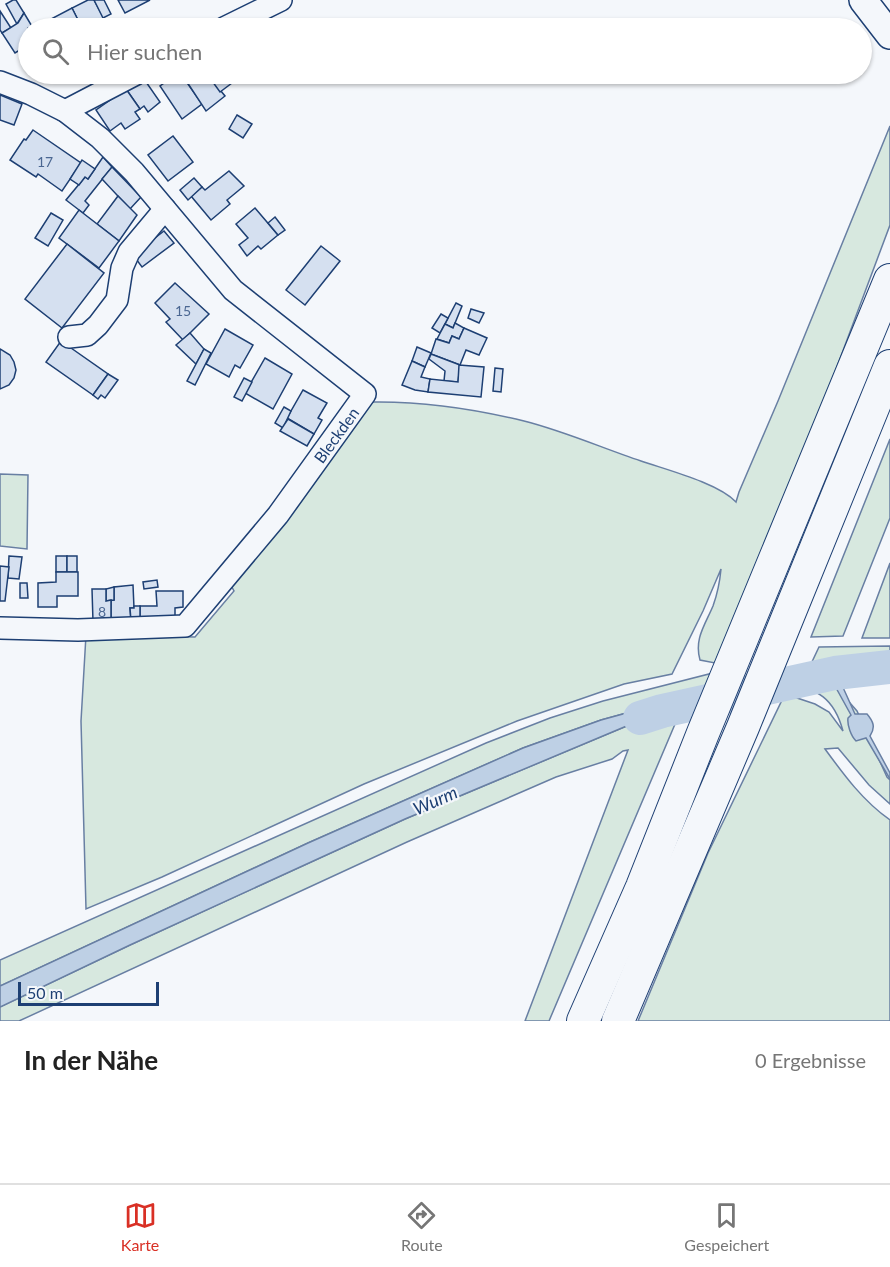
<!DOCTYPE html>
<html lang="de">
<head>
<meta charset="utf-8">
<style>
  body { margin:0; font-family:Lato,sans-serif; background:#f6f6f6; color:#222 }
  .scale { position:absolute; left:18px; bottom:15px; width:141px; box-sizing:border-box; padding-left:6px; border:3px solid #1d3f73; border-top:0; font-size:16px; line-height:21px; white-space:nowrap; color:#1d3f73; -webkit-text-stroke:4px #f4f7fb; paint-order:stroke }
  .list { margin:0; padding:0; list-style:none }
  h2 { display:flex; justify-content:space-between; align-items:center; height:78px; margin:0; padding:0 24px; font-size:26px }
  h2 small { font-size:20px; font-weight:400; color:#767676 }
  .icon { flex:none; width:33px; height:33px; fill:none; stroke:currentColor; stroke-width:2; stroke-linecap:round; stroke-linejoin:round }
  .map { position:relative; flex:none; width:890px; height:1021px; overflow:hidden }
  .search { position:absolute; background:#fff; box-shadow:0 2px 4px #0004; left:18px; right:18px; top:18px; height:66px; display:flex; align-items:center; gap:15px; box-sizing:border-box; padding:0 21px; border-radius:33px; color:#767676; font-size:22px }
  .sheet { height:162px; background:#fff }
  nav { display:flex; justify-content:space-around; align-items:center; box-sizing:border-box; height:84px; border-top:2px solid #e0e0e0; background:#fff; font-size:16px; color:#767676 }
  nav a { display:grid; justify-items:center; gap:3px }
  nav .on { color:#d93025 }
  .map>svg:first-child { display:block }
</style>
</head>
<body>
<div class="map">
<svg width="890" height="1021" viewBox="0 0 890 1021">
  <rect width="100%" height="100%" fill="#f4f7fb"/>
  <g fill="#d7e8df" stroke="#687fa3" stroke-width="1.5">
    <path d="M890 126V225L832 380 715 663 700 660C694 639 705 625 713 606 717 595 720 580 721 569L703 611 672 674 624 684 517 721 364 784 162 877 86 909 81 721 86 635 195 637 234 591 229 582 370 402C421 401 475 409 524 421 564 431 602 448 641 461 667 470 718 483 736 502L739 492 778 401Z"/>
    <polygon points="890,439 890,518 843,636 811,637"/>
    <polygon points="0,474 28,475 27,549 0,546"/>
    <polygon points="890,563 890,638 862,638"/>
    <polygon points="890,646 890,660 811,664 819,647"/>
    <path d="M828 668 835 686 857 711 887 777 890 780V804L869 785 838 748 825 749C844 775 863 801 890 820V1021H638L708 853 785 694 815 704 829 712 843 731C834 698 818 689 786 683L792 669Z"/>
    <polygon points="713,673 703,692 601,720 523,748 308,843 0,986 0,960 486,743 550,718 603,701"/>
    <polygon points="681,710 549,1021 525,1021 628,750 623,751 612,759 556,777 407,842 19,1021 0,1021 0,1007 130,945 405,819 629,725"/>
  </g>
  <g fill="#bed0e5" stroke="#687fa3" stroke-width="1.5">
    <path d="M890 660V678L841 683 855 714H867C873 721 876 727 870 736L890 773V779L866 738 856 741C851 736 847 725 848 718L851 715 835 686 828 668 792 669 811 664Z"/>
    <polygon points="703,692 681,710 629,725 405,819 130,945 0,1007 0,986 308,843 523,748 601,720"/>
  </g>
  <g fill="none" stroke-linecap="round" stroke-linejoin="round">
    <polyline stroke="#bed0e5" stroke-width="34" points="640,718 662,711 835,673 890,667"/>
  </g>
  <g fill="#d5e0f0" stroke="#1d3f73" stroke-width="1.5">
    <polygon points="13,0 16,0 24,13 17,24 6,4"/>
    <polygon points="88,0 94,0 106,22 94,28 82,28 72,8"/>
    <polygon points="94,0 104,0 111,14 103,18"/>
    <polygon points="118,0 150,0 125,13"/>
    <polygon points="72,8 82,28 56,28 51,19"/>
    <polygon points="0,11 11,28 2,33 0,30"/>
    <polygon points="24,13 33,28 28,28 28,45 15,53 2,33 18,23"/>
    <polygon points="177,74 181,74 202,104 182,119 160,86"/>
    <polygon points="199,74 207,74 225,96 206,111 187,82"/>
    <polygon points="207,74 237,74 240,77 220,92"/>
    <polygon points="144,79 160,102 148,112 144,106 140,109 126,89"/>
    <polygon points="126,89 140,109 135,112 140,119 125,129 121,123 110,131 96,110"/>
    <polygon points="0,95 22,104 14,125 0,120"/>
    <polygon points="237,115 252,124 243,138 229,129"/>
    <polygon points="33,130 81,163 62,191 38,174 36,177 10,160 24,139 26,140"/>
    <polygon points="173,136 193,162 168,181 148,155"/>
    <polygon points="103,157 112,167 85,201 89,205 83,213 66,200 85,177 88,179"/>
    <polygon points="82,160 95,169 88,179 85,177 79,185 70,179"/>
    <polygon points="112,167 141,197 130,209 102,179"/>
    <polygon points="229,171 244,186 227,200 230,204 211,220 191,196 202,187 205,190"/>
    <polygon points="194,178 202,187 188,200 180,190"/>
    <polygon points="118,196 137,215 119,241 97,224"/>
    <polygon points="255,208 278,235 261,249 258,246 247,256 239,245 248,238 236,224"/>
    <polygon points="79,210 119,241 99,268 59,238"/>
    <polygon points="51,213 63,220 48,246 35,238"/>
    <polygon points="275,217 285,230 278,235 268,223"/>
    <polygon points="164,231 174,243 142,267 133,255"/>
    <polygon points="67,244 104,273 62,328 25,299"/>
    <polygon points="321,246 340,261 305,305 286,290"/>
    <polygon points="175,283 209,314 183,340 166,322 170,319 155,303"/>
    <polygon points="456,303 462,306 453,328 445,324"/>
    <polygon points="471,309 484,313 479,323 468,318"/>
    <polygon points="441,314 448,318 440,333 432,328"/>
    <polygon points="455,323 464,328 459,339 452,336 449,343 437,339 445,324 453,328"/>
    <polygon points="464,328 487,338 479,355 466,350 460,365 431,354 436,339 449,343 452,336 459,339"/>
    <polygon points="225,329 253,345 240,368 235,365 229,377 206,364"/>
    <polygon points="190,333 204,349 196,364 176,345"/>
    <polygon points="61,341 108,374 93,395 46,362"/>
    <polygon points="417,347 431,353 425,367 412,361"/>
    <polygon points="0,349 10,355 14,362 16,370 14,378 9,385 0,389"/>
    <polygon points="204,349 211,353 195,385 187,381"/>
    <polygon points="431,354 460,365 458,382 444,381 445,371 429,359"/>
    <polygon points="265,358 292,374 273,409 245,393"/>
    <polygon points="412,361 425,367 421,377 430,379 428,392 415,390 402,385"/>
    <polygon points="459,365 484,367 481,397 428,392 430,379 458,382"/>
    <polygon points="495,368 503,369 501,392 493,391"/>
    <polygon points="108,374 118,380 105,398 101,395 98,399 93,395"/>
    <polygon points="244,378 252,382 242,401 234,397"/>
    <polygon points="303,390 327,403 318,418 322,420 314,434 287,418"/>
    <polygon points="284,407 291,411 283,428 275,423"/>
    <polygon points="288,419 314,434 307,446 280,431"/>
    <polygon points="9,556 22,557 19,579 8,578"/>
    <rect x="56" y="556" width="11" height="16"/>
    <rect x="67" y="556" width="10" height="16"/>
    <polygon points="0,566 9,567 5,601 0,601"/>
    <polygon points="56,572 78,572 78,596 57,596 57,607 38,607 38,583 56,582"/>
    <polygon points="157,580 158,587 144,589 143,582"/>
    <polygon points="20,583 27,583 28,598 20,598"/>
    <polygon points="133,585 134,608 130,608 131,621 111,621 111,600 114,600 114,587"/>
    <polygon points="114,587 114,600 106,601 106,589"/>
    <polygon points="92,589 106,589 106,601 111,600 111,621 93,622"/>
    <polygon points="156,591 183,591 183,607 175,608 175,621 140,621 140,606 157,606"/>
    <polygon points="134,606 140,606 140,621 131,621 130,608 134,608"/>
  </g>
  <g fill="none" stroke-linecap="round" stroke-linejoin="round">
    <g stroke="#1d3f73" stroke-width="24">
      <g id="minor">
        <polyline points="224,28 281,0"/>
        <polyline points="0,82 31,94 65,111 100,138 134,172 233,290 365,394 278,515 185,626 78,630 0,628"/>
        <polyline points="65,111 136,74"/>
        <polyline points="69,337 87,335 98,325 117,300 122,268 129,252 165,209"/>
      </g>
    </g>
    <g stroke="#1d3f73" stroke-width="30">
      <polyline id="major" points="863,0 890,35"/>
    </g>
    <g stroke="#1d3f73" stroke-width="34">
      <g id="highway">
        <polyline points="583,1021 642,887 703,733 890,280"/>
        <polyline points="618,1021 743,727 890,366"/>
      </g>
    </g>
    <use href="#minor" stroke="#f4f7fb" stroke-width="21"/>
    <use href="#major" stroke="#f4f7fb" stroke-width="27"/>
    <use href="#highway" stroke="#f4f7fb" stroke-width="32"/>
  </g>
  <g text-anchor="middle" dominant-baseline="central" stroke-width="4.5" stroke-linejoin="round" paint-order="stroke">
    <g font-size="14" fill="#4b6792">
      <text x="45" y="161">17</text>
      <text x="183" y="310">15</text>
      <text x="102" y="611">8</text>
    </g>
    <g font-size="16" fill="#1d3f73" stroke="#f4f7fb">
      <text transform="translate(336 435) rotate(-54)">Bleckden</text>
    </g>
    <g font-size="18" font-style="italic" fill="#1d3f73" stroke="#f4f7fb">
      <text transform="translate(435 800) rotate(-24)">Wurm</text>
    </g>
  </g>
</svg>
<div class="scale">50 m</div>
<div class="search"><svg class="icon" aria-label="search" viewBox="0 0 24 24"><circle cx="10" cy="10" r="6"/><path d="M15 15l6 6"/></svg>Hier suchen</div>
</div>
<section class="sheet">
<h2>In der Nähe<small>0 Ergebnisse</small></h2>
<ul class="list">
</ul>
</section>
<nav>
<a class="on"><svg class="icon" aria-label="map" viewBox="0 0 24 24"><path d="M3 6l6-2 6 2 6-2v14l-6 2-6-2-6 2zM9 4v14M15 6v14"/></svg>Karte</a>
<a><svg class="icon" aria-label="directions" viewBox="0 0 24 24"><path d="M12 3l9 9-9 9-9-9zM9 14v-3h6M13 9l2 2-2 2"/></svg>Route</a>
<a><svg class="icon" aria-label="saved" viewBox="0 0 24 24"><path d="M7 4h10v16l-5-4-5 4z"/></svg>Gespeichert</a>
</nav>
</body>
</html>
